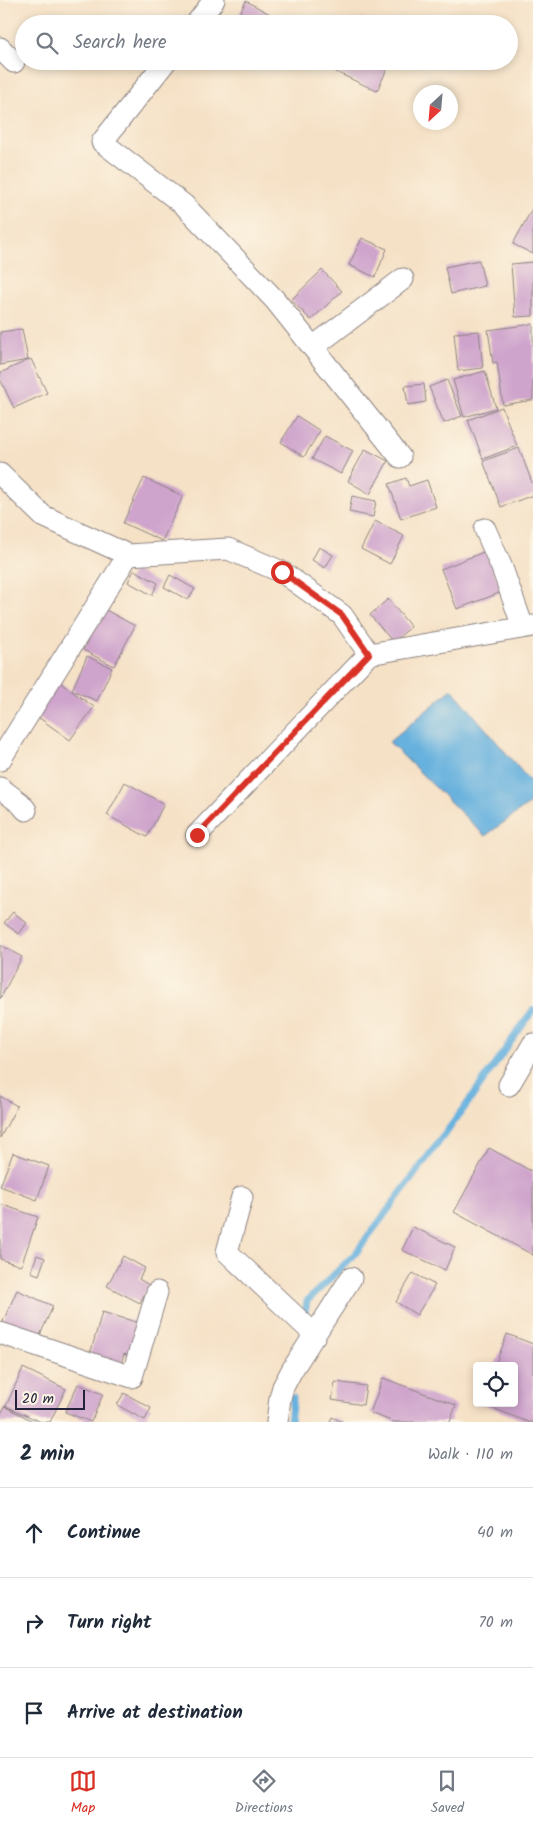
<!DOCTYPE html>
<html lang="en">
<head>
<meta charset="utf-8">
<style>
  body { margin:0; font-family:Kalam,sans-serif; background:#f6f6f7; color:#1f2937 }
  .controls { position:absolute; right:15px; bottom:15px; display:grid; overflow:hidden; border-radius:5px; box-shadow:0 2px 8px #0003 }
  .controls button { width:45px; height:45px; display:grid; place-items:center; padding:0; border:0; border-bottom:1px solid #e0e1e3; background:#fff; color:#1f2937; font:25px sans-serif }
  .compass { position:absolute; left:413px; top:85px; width:45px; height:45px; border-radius:50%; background:#fff; box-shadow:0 2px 8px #0003; rotate:206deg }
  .scale { position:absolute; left:15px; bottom:12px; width:70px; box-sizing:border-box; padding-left:5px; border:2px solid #22223b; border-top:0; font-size:14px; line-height:18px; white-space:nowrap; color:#22223b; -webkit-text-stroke:4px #fcf5e5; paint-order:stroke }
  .stop { position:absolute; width:15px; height:15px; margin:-11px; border:4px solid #d93025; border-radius:50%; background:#fff }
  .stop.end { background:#d93025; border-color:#fff; box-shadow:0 1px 5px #0008 }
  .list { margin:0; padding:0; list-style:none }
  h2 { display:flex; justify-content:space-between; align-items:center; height:65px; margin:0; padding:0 20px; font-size:21px }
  h2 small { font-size:16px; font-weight:400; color:#747a83 }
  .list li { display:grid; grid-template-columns:32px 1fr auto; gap:15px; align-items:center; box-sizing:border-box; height:90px; padding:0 20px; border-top:1px solid #e0e1e3 }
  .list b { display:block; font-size:19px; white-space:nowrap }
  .list em { font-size:16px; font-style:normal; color:#747a83 }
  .icon { flex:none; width:28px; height:28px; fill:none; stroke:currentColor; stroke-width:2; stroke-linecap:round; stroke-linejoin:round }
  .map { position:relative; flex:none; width:533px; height:1422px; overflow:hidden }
  .search { position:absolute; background:#fff; box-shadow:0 2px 8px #0003; left:15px; right:15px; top:15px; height:55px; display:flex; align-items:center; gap:12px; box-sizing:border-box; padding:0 18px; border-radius:28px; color:#747a83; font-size:19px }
  .sheet { height:335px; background:#fff }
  nav { display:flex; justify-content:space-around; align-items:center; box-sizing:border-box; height:70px; border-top:1px solid #e0e1e3; background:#fff; font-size:14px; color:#747a83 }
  nav a { display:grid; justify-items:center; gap:2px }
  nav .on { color:#d93025 }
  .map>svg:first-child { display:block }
</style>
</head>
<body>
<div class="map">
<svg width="533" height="1422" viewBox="0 0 533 1422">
  <rect width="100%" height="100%" fill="#fcf5e5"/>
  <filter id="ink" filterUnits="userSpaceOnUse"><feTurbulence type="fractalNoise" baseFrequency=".02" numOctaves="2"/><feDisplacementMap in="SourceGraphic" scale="10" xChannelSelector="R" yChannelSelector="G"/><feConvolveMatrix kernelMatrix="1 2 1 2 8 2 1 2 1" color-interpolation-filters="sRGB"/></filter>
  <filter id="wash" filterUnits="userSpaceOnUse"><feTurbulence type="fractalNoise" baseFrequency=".0096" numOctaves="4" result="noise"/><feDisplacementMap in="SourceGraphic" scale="20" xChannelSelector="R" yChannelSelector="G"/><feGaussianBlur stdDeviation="1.12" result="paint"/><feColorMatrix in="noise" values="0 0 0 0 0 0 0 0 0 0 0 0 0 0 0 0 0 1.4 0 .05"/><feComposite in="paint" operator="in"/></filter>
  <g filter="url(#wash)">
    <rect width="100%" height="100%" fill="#f5e1c6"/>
    <polygon fill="#66b1de" stroke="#446a8c" points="452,689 533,785 533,801 485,836 389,742"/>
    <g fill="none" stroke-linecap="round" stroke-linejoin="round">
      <g stroke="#66b1de" stroke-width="7">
        <polyline points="304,1319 307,1301 355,1254 465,1107 533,1010"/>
        <polyline points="290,1422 293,1398"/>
      </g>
    </g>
    <g id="blocks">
      <g fill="#cea3cc">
        <polygon points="246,1 288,24 234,24"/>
        <polygon points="361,18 374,24 358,24"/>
        <polygon points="255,61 270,61 267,68"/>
        <polygon points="341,61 388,61 385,68 387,69 377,91 336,72"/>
        <polygon points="533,207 533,254 513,244"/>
        <polygon points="362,238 387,249 375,277 349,265"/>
        <polygon points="479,260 485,286 451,294 445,267"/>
        <polygon points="533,262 533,316 515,317 511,264"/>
        <polygon points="322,270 342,291 311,320 291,300"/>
        <polygon points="533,324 533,400 503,405 497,362 493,363 488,330"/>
        <polygon points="22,329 28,360 0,365 0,332"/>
        <polygon points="479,331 483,368 458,371 454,333"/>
        <polygon points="31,359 47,393 14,408 0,379 0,373"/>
        <polygon points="485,371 496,408 464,417 453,380"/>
        <polygon points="447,380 462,416 444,423 429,387"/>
        <polygon points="424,384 426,402 408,405 405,386"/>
        <polygon points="502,407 517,446 483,459 468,420"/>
        <polygon points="297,416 320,431 304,457 281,442"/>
        <polygon points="325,436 353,451 341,474 312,459"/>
        <polygon points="519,448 533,485 533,495 501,507 483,461"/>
        <polygon points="365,449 388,461 370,494 348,481"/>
        <polygon points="144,478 183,496 162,541 123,523"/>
        <polygon points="406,478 409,486 427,480 436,507 401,519 389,484"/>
        <polygon points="352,496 376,501 373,517 349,512"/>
        <polygon points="375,521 404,536 390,564 361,549"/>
        <polygon points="319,547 333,555 325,568 312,560"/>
        <polygon points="486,551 502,592 457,609 441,569"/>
        <polygon points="134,570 158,583 152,595 128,582"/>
        <polygon points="170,575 195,589 188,600 164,587"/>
        <polygon points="388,599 411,627 393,642 370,615"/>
        <polygon points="104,609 135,626 114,666 83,650"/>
        <polygon points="87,656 112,668 97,701 72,690"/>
        <polygon points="55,679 94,707 70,740 31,712"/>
        <polygon points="125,782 164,804 147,837 107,815"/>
        <polygon points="13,912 27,923 19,934 4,923"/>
        <polygon points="0,945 22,957 0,999"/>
        <polygon points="0,1096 17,1106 0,1138"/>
        <polygon points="489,1148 533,1172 533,1255 454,1212"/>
        <polygon points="13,1153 49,1166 37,1200 0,1186"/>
        <polygon points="0,1204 38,1217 21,1266 0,1259"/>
        <polygon points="413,1227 455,1247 445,1270 402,1250"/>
        <polygon points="37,1255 45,1258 39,1275 31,1272"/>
        <polygon points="123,1256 145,1268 139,1279 149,1285 140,1303 107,1286"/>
        <polygon points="413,1273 435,1285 417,1315 396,1302"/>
        <polygon points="17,1290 53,1306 37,1342 1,1326"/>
        <polygon points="102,1312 143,1324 133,1357 124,1354 120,1367 89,1358"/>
        <polygon points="507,1334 533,1344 533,1422 528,1422 480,1403 514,1403 514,1366 495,1366"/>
        <polygon points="23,1368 66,1389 50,1422 41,1422 6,1406"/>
        <polygon points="383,1378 456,1405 450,1422 394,1422 370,1413"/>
        <polygon points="335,1382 366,1386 363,1405 332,1400"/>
        <polygon points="78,1384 103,1394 91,1422 65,1412"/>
        <polygon points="124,1393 151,1408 145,1420 117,1405"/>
        <polygon points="5,1406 34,1422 0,1422 0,1416"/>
        <polygon points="332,1417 343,1422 330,1422"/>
      </g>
    </g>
  </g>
  <g filter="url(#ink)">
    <use href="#blocks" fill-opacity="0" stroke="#8c8280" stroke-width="1"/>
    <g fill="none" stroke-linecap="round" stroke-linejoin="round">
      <g stroke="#8c8280" stroke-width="23">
        <g id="street">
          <polyline points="196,24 214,0"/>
          <polyline points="0,48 14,62"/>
          <polyline points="166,61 102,142 184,205 275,300 400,457"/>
          <polyline points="313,347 403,279"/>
          <polyline points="0,474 43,516 128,555 228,549 282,572 342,615 369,654 533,626"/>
          <polyline points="485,529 502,568 523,627"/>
          <polyline points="0,760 128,555"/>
          <polyline points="0,788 20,803 26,810"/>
          <polyline points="197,835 369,654"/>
          <polyline points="509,1085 533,1044"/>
          <polyline points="242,1197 227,1252 315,1335"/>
          <polyline points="0,1333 132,1377 157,1292"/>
          <polyline points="277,1422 280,1398 283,1387 292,1370 351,1278"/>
        </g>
      </g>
      <use href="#street" stroke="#fff" stroke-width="21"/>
    </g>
  </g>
  <g fill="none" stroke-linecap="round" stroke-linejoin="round" filter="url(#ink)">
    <polyline stroke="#d93025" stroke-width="6" points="197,835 369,654 342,615 282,572"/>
  </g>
</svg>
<div class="controls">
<button><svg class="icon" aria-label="locate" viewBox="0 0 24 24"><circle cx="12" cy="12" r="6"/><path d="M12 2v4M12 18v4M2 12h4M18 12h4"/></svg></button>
</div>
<svg class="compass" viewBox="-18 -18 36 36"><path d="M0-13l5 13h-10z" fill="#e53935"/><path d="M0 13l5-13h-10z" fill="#747a83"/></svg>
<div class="scale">20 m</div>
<div class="stop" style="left:282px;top:572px"></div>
<div class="stop end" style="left:197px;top:835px"></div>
<div class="search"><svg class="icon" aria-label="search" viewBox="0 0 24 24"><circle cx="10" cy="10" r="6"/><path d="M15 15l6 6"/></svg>Search here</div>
</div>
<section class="sheet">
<h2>2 min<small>Walk · 110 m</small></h2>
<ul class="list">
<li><svg class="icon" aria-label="ahead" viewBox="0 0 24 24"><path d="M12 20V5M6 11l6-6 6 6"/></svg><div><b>Continue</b></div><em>40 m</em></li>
<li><svg class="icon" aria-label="right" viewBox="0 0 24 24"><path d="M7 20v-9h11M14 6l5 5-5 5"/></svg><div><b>Turn right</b></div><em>70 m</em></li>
<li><svg class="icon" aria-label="arrive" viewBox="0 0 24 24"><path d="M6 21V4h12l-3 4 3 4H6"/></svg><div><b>Arrive at destination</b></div></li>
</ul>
</section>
<nav>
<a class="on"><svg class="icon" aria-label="map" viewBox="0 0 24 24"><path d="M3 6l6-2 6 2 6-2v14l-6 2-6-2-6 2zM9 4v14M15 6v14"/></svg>Map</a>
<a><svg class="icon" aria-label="directions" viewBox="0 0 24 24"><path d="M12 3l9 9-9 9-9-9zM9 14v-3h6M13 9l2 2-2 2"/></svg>Directions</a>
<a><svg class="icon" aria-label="saved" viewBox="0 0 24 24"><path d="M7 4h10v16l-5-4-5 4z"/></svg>Saved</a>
</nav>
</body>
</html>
